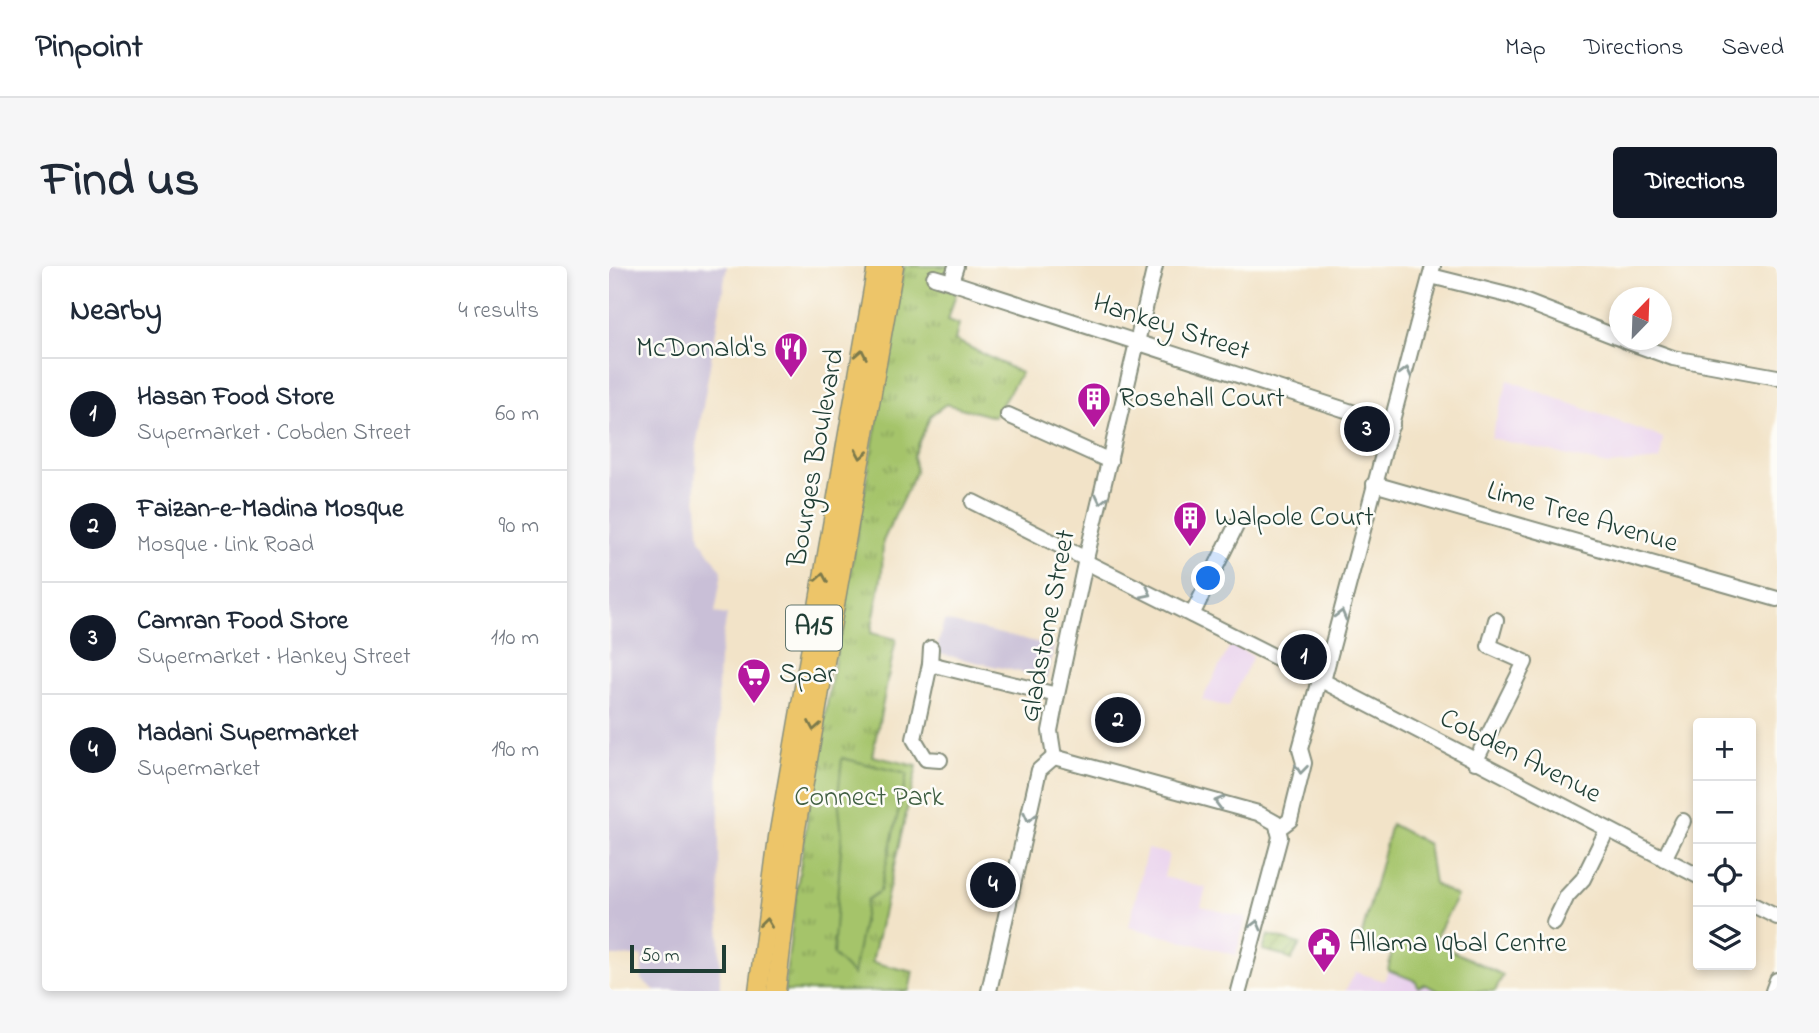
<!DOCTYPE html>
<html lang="en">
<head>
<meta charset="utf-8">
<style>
  body { margin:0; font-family:"Indie Flower",sans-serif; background:#f6f6f7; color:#1f2937 }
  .controls { position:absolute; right:21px; bottom:21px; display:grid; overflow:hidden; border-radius:7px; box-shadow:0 4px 10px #0003 }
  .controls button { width:63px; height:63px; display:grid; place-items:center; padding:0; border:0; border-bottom:2px solid #e0e1e3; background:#fff; color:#1f2937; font:35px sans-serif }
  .compass { position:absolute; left:1000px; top:21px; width:63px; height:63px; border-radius:50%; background:#fff; box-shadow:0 4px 10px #0003; rotate:23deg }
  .scale { position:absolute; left:21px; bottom:18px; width:96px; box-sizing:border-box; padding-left:7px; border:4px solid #1f3d34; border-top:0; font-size:19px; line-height:24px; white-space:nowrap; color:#1f3d34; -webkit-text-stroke:5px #fdfcf7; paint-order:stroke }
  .you { position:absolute; left:600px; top:313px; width:24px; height:24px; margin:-18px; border:5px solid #fff; border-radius:50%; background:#1a73e8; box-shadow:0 0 0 10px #1a73e833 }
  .badge { display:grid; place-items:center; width:46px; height:46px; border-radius:50%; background:#111827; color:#fff; font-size:23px; font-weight:700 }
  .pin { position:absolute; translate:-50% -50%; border:4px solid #fff; box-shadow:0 2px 7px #0006 }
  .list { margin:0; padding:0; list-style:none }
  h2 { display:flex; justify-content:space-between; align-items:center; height:91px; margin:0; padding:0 28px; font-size:30px }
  h2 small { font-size:23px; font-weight:400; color:#747a83 }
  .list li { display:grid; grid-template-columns:46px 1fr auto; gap:21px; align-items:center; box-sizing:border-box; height:112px; padding:0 28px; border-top:2px solid #e0e1e3 }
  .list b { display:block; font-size:26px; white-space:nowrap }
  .list p { margin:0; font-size:23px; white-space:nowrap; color:#747a83 }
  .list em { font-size:23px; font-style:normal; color:#747a83 }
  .icon { flex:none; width:38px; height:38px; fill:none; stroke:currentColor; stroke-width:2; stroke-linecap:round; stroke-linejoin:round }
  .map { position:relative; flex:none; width:1168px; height:725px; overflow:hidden; border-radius:7px }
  header { display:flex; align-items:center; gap:42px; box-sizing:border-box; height:98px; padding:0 35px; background:#fff; border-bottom:2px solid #e0e1e3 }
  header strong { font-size:33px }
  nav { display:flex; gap:38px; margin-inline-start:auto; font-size:24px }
  .intro { display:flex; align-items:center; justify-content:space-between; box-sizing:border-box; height:168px; padding:0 42px }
  h1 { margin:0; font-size:49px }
  .button { padding:18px 32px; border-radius:7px; background:#111827; color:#fff; font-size:24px; font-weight:700 }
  main { display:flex; gap:42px; padding:0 42px }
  aside { flex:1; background:#fff; border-radius:7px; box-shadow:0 4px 10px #0003 }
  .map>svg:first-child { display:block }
</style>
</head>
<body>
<header>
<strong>Pinpoint</strong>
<nav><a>Map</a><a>Directions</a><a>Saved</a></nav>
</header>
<div class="intro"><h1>Find us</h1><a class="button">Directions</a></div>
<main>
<aside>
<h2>Nearby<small>4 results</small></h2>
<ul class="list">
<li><span class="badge">1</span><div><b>Hasan Food Store</b><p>Supermarket · Cobden Street</p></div><em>60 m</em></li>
<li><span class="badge">2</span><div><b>Faizan-e-Madina Mosque</b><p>Mosque · Link Road</p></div><em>90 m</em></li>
<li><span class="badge">3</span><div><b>Camran Food Store</b><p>Supermarket · Hankey Street</p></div><em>110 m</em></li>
<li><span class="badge">4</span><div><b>Madani Supermarket</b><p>Supermarket</p></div><em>190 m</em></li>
</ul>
</aside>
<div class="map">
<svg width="1168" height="725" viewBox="0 0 1168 725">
  <defs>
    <pattern id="grass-tufts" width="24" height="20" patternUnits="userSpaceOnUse" patternTransform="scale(1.75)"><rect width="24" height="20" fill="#a5c46b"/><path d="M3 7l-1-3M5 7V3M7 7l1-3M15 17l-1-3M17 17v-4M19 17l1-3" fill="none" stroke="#86a059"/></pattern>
    <pattern id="garden-furrows" width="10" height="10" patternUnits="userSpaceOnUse" patternTransform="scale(1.75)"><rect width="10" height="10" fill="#a5c46b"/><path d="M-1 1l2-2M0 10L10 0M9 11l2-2" fill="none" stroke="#86a059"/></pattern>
  </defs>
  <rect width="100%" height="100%" fill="#fdfcf7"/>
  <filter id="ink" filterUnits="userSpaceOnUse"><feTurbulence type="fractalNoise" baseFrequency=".0143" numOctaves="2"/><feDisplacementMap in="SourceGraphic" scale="14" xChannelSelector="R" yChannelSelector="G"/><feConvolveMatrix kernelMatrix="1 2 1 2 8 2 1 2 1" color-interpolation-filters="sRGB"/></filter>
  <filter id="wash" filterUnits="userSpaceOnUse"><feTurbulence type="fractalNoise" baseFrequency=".00686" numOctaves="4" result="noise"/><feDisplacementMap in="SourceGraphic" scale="28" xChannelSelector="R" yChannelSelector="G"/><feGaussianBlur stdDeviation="1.57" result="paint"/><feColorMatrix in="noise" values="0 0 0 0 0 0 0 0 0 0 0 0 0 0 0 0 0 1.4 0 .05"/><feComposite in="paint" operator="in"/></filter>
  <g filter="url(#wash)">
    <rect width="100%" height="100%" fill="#f2e3c8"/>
    <g fill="#e9d1ed">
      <polygon points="899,114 1054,172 1051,194 999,199 882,172"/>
      <polygon points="622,378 644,390 619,441 593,434"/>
      <polygon points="538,583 560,588 555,611 597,622 592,640 637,652 627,689 520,661"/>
      <polygon points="779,704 815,718 830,725 736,725 747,706 775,715"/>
    </g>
    <g fill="#c9bfd7">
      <polygon points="0,0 118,0 88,175 86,220 91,273 113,305 106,347 118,349 110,393 109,417 111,725 47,725 33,714 33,690 0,690"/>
      <polygon points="335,355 445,380 438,412 327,387"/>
    </g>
    <polygon fill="url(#grass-tufts)" stroke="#628050" stroke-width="2" points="295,0 340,0 334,22 347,27 339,54 350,58 346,74 412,107 385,151 337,138 322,149 304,190 307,205 274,275 273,307 262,367 287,373 263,490 308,500 263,696 304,706 300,725 175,725 187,629 200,541"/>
    <g fill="#a5c46b" stroke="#628050" stroke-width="2">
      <polygon points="233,492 298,508 271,625 258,634 244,709 224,689 233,569 229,531"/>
      <polygon points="782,558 819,578 825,618 848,630 828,669 835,681 894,709 886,725 830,725 815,718 809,721 807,715 779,704 783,685 751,676"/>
    </g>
    <polygon fill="url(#garden-furrows)" stroke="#628050" stroke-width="2" points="659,669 691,678 682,694 670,688 654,684"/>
  </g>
  <g filter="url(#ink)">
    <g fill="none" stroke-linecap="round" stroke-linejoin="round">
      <g stroke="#88907e" stroke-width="18">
        <g id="minor">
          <polyline points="347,0 342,16 783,159"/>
          <polyline points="822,10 902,30 1010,72"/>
          <polyline points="325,11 342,16"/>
          <polyline points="1014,74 1064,92 1168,111"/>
          <polyline points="399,149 501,195"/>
          <polyline points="765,218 1168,333"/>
          <polyline points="364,236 477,293"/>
          <polyline points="477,296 714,415 1089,610"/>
          <polyline points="583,349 627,260"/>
          <polyline points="321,398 322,382"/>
          <polyline points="714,415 824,0"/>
          <polyline points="445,491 441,465 448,429 477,293 546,0"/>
          <polyline points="445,491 649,547 667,557 669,563"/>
          <polyline points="331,494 317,493 305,473 321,398 448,429"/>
          <polyline points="866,496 916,396 880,380 887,354"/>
          <polyline points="669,563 681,554 695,497 691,483 710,414"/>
          <polyline points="1055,593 1074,555"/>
          <polyline points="1142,638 1168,651"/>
          <polyline points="945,657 958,630 974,613 998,564"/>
          <polyline points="380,725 430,504 445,491"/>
          <polyline points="630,725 671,571 669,563"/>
          <polyline points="1164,725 1168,714"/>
        </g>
      </g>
      <g stroke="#88907e" stroke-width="21">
        <g id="major">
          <polyline points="149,725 169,571 268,0"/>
          <polyline points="167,725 185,574 285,0"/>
        </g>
      </g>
      <use href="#minor" stroke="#fff" stroke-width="14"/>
      <use href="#major" stroke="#edc569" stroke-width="18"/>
    </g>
    <defs><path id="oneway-chevron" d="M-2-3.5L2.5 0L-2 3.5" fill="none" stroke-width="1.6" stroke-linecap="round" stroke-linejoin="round" transform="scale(1.75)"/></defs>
    <g stroke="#7c7a4c">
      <use href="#oneway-chevron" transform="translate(252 88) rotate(-79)"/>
      <use href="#oneway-chevron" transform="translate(252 188) rotate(100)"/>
      <use href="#oneway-chevron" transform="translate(213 312) rotate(-80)"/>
      <use href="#oneway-chevron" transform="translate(205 460) rotate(100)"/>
      <use href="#oneway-chevron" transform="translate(157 657) rotate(-83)"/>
    </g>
    <g stroke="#8f9e9a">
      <use href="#oneway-chevron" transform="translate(797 106) rotate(-75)"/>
      <use href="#oneway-chevron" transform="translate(492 233) rotate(103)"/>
      <use href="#oneway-chevron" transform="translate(538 327) rotate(27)"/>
      <use href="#oneway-chevron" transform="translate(732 349) rotate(-75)"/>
      <use href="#oneway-chevron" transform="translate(692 503) rotate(96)"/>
      <use href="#oneway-chevron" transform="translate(610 536) rotate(-165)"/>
      <use href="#oneway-chevron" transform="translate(420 551) rotate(103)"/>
      <use href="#oneway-chevron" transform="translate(647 659) rotate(-75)"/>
    </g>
  </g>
  <defs>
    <g id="restaurant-pin" transform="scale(1.75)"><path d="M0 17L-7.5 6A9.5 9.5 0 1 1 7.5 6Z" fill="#b5179e" stroke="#fdfcf7"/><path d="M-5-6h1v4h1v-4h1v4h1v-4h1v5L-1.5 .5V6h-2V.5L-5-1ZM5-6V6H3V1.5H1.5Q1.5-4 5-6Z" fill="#fff"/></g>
    <g id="building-pin" transform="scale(1.75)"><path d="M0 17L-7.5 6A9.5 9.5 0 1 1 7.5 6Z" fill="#b5179e" stroke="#fdfcf7"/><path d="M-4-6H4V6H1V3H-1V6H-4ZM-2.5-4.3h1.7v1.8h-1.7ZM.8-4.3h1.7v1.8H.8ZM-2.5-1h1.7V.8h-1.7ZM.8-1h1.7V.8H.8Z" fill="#fff"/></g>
    <g id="supermarket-pin" transform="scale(1.75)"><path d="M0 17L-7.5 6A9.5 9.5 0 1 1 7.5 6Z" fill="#b5179e" stroke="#fdfcf7"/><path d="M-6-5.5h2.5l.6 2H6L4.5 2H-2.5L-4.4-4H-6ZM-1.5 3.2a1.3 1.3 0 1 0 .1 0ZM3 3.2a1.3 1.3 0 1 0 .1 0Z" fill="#fff"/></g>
    <g id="civic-pin" transform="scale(1.75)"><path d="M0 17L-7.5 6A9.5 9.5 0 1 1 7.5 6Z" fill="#b5179e" stroke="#fdfcf7"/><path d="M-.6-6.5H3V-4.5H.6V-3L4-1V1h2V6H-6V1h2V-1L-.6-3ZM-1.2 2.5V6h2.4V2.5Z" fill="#fff"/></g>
  </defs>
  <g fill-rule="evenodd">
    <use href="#restaurant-pin" x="182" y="83"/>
    <use href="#building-pin" x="485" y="133"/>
    <use href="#building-pin" x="581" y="252"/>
    <use href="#supermarket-pin" x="145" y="409"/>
    <use href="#civic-pin" x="715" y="678"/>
  </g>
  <g text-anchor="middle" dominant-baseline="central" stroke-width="5" stroke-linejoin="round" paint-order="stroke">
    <rect fill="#fdfcf7" stroke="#62766e" stroke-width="2" x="177" y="339.5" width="56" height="45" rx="5"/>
    <g font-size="26" font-weight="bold" fill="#1f3d34">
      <text x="205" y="362">A15</text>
    </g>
    <g font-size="28" fill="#1f3d34" stroke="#fdfcf7">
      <text transform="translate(562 62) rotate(18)">Hankey Street</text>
      <text transform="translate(208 192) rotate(-80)">Bourges Boulevard</text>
      <text transform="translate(973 252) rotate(16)">Lime Tree Avenue</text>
      <text transform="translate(440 360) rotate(-79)">Gladstone Street</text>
      <text transform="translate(911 491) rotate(27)">Cobden Avenue</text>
    </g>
    <g font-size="28" fill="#1f3d34" stroke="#fdfcf7" text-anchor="start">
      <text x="158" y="83" text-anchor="end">McDonald's</text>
      <text x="510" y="133">Rosehall Court</text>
      <text x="606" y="252">Walpole Court</text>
      <text x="170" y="409">Spar</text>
      <text x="740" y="678">Allama Iqbal Centre</text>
    </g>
    <g font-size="28" fill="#405f42" stroke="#fdfcf7">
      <text x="260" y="532">Connect Park</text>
    </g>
  </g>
</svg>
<div class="controls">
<button>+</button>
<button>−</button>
<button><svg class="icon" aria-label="locate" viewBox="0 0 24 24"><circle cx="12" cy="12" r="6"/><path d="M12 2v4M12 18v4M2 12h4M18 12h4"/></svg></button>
<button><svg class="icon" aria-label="layers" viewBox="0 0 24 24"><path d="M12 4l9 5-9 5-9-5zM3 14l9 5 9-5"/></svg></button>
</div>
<svg class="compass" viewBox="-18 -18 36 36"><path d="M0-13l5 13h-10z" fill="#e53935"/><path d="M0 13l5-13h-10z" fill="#747a83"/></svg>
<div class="scale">50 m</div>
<div class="you"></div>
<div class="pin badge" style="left:695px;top:391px">1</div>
<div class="pin badge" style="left:509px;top:454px">2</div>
<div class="pin badge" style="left:758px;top:163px">3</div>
<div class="pin badge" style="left:384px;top:619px">4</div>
</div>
</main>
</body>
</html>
